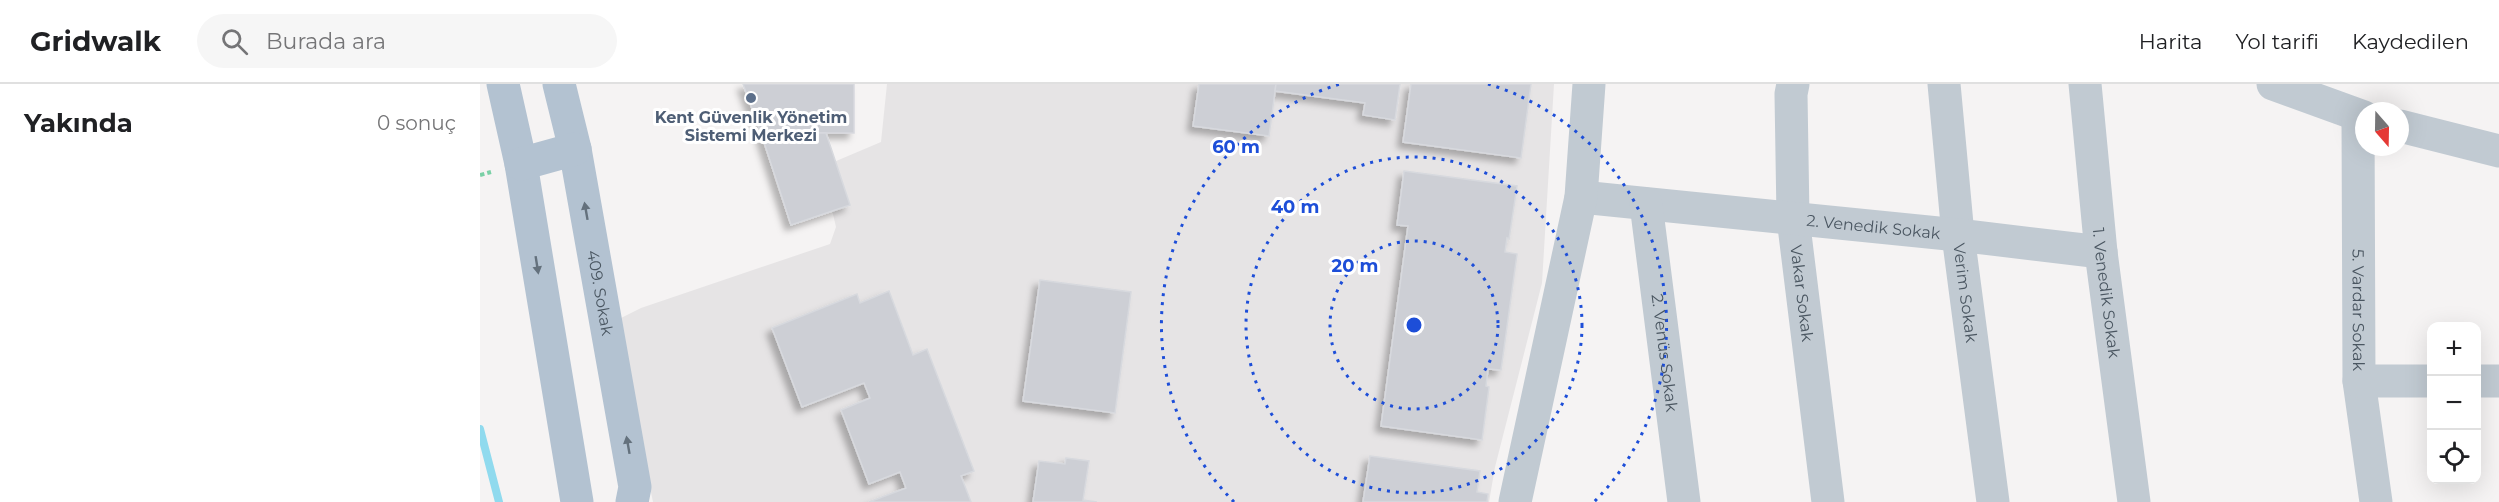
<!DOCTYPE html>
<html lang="tr">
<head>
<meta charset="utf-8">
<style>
  body { margin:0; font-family:Montserrat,sans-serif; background:#f6f6f6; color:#202124 }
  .controls { position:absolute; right:18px; bottom:18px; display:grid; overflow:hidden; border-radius:12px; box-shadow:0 6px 24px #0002 }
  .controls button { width:54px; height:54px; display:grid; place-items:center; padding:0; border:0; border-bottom:2px solid #e0e0e0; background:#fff; color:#202124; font:30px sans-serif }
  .compass { position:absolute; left:1875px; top:18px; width:54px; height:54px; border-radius:50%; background:#fff; box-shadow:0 6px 24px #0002; rotate:160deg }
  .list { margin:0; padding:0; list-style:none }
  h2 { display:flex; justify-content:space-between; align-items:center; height:78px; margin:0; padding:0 24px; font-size:26px }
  h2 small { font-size:20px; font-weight:400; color:#757577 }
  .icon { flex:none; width:33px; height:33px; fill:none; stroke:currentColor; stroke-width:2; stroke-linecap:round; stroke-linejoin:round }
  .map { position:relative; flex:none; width:2019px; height:418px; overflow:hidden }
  header { display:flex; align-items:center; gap:36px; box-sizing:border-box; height:84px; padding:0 30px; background:#fff; border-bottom:2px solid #e0e0e0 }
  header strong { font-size:28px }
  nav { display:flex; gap:33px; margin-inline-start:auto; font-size:21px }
  .search { width:420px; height:54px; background:#f6f6f6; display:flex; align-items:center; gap:15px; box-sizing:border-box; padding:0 21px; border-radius:33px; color:#757577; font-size:22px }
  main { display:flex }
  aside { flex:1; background:#fff }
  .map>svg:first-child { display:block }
</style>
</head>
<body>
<header>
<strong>Gridwalk</strong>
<div class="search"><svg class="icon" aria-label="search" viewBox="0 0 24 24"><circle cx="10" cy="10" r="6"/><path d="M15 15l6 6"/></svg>Burada ara</div>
<nav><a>Harita</a><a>Yol tarifi</a><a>Kaydedilen</a></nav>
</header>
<main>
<aside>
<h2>Yakında<small>0 sonuç</small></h2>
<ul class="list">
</ul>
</aside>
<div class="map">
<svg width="2019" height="418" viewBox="0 0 2019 418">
  <defs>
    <filter id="shadow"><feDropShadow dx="-5.5" dy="5.5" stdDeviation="3" flood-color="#0004"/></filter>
  </defs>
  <rect width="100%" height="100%" fill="#f5f3f3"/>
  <polygon fill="#e6e4e5" points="407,0 1074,0 1062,199 1015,383 1009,418 173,418 135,237 161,224 350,160 356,143 342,83 401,58"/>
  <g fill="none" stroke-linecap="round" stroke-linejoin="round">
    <polyline stroke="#90daee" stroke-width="8" points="0,345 19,418"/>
  </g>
  <g fill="#cdcfd5" stroke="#d7d9de" stroke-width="1.5" filter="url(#shadow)">
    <polygon points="263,0 374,0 374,49 281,49"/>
    <polygon points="719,0 796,0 789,52 713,42"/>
    <polygon points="796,0 920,0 915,36 883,31 885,19 795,7"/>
    <polygon points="931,0 1051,0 1041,74 923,58"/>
    <polygon points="281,49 346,49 370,121 311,141"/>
    <polygon points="924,87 1037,102 1029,155 1027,154 1025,168 1037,170 1021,286 1008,285 1006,302 1009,303 1002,356 901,342 928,142 917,141"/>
    <polygon points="560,196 651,208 635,329 543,317"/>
    <polygon points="409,207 433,271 447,265 494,387 481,392 491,418 389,418 426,404 420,388 389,400 361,326 390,314 384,299 322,323 292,244 377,210 380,219"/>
    <polygon points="890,372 1000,387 997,408 1008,410 1007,418 883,418"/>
    <polygon points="586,374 609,377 603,416 617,418 553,418 559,377 585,380"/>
  </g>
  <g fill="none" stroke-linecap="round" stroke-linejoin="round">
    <polyline stroke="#7ad0a6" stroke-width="4" stroke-dasharray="4.5 3" stroke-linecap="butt" points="0,91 11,88"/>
    <g stroke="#c1cad2" stroke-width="33">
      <path id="s1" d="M1313 0 1311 10 1313 134 1348 418"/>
      <path id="s2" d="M1464 0 1478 151 1513 418"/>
      <path id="s3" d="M1605 0 1621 168 1654 418"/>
      <polyline points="1793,0 1884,33"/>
      <path id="s4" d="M1878 32 1879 297 1896 418"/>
      <polyline points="1920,42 2019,67"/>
      <path id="s5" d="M1101 113 1478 151 1621 168"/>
      <path id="s6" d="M1166 120 1204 418"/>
      <polyline points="1879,297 1952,297"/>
      <polyline points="1996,297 2019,297"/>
      <polyline points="1035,418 1101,113 1109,0"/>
    </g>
    <g stroke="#b3c2d1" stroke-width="33">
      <polyline points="23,0 41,80 97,418"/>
      <path id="s7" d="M79 0 95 65 155 403 152 418"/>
      <polyline points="41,80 95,65"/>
    </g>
  </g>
  <defs><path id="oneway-solid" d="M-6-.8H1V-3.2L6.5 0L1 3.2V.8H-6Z" transform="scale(1.5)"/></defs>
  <g fill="#64717d">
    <use href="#oneway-solid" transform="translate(106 127) rotate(-100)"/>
    <use href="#oneway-solid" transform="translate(57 181) rotate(81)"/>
    <use href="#oneway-solid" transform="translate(148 361) rotate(-100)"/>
  </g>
  <g fill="none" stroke="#1d4ed8" stroke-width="3" stroke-dasharray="3 6">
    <circle cx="934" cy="241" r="84"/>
    <circle cx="934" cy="241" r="168"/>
    <path d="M754 418A252 252 0 0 1 860 0M1008 0A252 252 0 0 1 1114 418"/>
  </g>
  <circle fill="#5c6f8a" stroke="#fff" stroke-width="2" cx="271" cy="14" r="6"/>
  <g text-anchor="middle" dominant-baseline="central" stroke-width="6" stroke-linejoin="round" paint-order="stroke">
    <g font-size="16" font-weight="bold" fill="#4e5e75" stroke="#fff">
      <text x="271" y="33">Kent Güvenlik Yönetim<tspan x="271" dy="18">Sistemi Merkezi</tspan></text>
    </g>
    <g font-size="16" fill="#4a5661" stroke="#fff">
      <text stroke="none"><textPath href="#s5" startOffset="294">2. Venedik Sokak</textPath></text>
      <text stroke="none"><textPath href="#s7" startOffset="213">409. Sokak</textPath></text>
      <text stroke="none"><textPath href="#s1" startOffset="210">Vakar Sokak</textPath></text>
      <text stroke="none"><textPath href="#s2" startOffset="210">Verim Sokak</textPath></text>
      <text stroke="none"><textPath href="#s3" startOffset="210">1. Venedik Sokak</textPath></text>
      <text stroke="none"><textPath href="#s4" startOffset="194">5. Vardar Sokak</textPath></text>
      <text stroke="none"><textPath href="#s6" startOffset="150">2. Venüs Sokak</textPath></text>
    </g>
  </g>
  <circle cx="934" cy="241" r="9" fill="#1d4ed8" stroke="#fff" stroke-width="3"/>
  <g font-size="18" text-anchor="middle" font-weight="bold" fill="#1d4ed8" stroke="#fff" stroke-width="6" stroke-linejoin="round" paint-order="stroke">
    <text x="756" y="69">60 m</text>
    <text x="815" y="129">40 m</text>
    <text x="875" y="188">20 m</text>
  </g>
</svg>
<div class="controls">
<button>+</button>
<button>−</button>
<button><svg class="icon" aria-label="locate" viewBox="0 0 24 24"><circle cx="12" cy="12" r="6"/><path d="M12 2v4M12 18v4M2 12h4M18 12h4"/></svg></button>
</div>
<svg class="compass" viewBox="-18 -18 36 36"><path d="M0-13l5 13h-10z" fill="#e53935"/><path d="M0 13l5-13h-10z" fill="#757577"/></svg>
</div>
</main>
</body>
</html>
